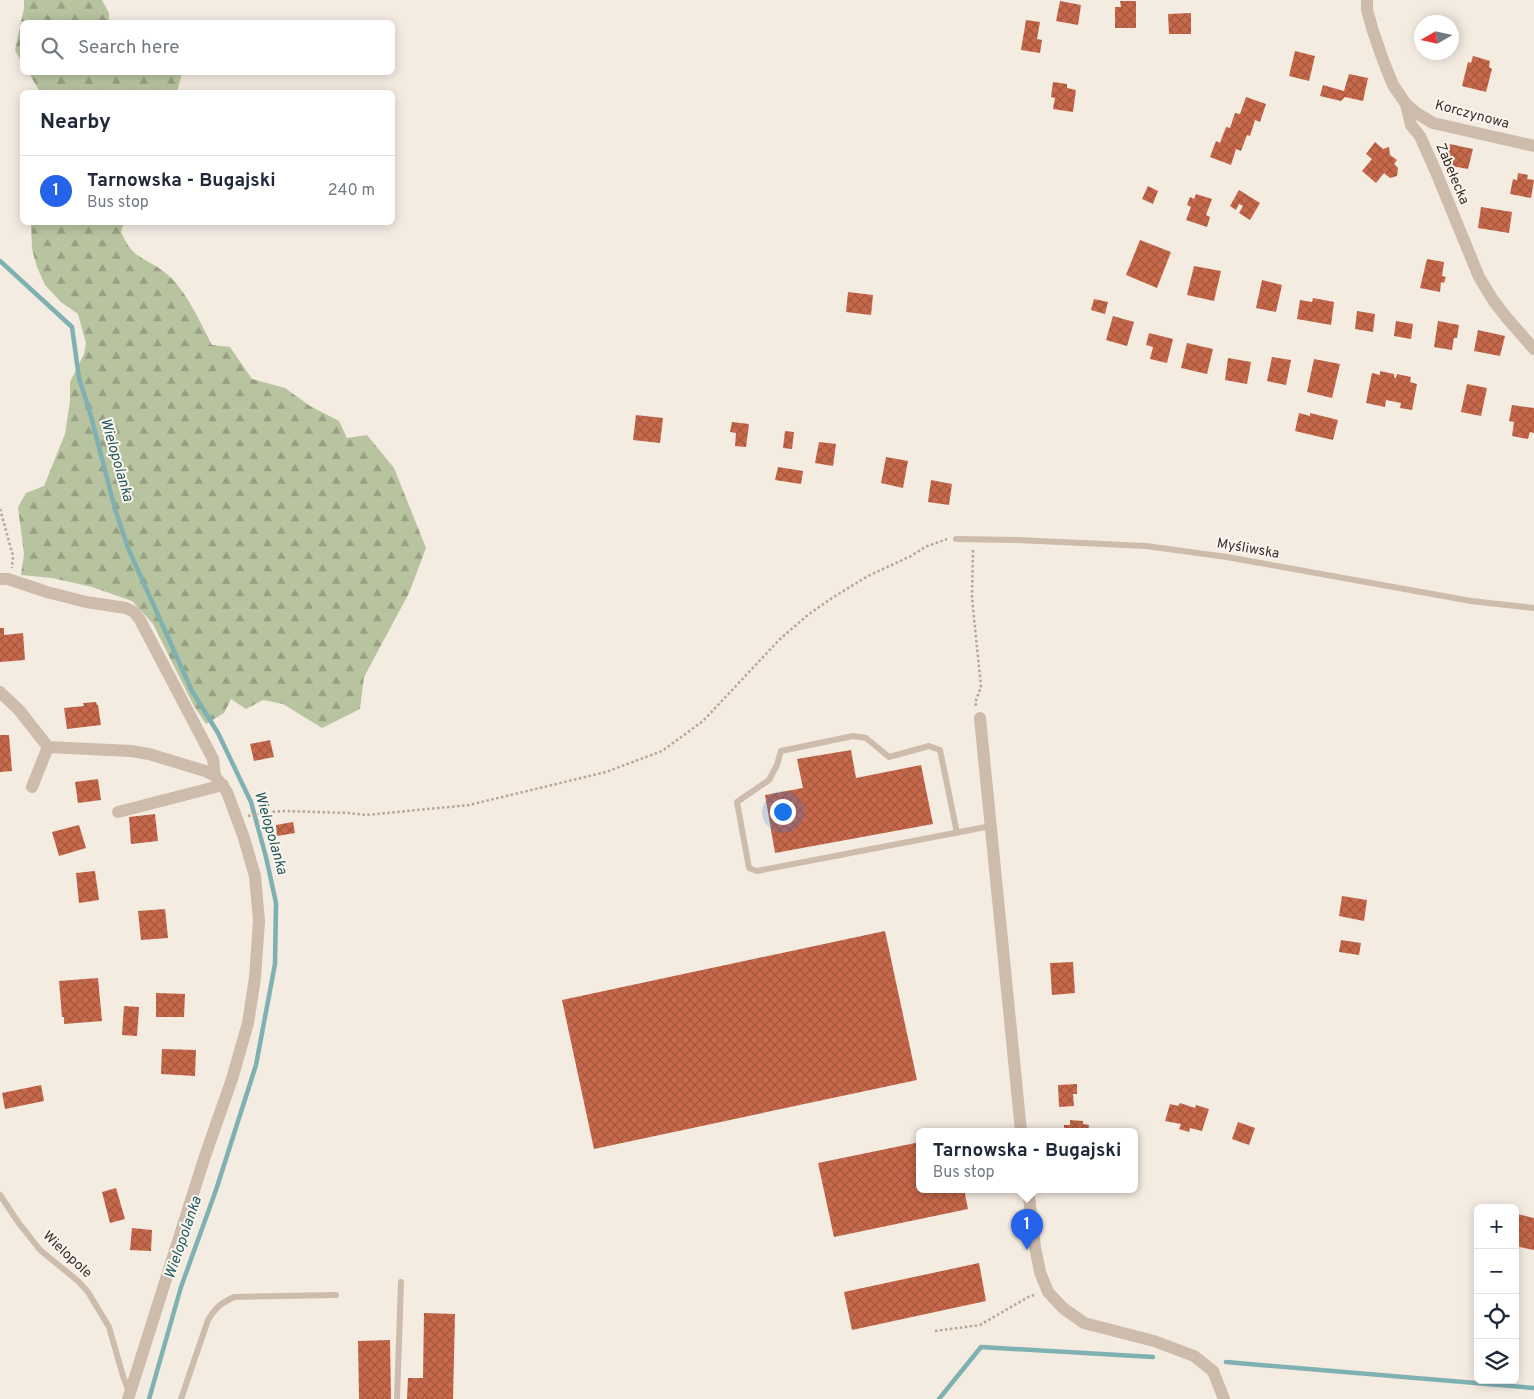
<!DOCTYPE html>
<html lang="en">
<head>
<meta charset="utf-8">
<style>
  body { margin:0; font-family:Overpass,sans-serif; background:#f6f6f7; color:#1f2937 }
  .controls { position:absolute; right:15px; bottom:15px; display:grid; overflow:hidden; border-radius:8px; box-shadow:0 2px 12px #0003 }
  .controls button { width:45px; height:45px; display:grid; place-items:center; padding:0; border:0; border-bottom:1px solid #e0e1e3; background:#fff; color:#1f2937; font:25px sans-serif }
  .compass { position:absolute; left:1414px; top:15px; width:45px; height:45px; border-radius:50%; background:#fff; box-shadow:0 2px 12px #0003; rotate:261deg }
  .you { position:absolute; left:782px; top:811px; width:18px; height:18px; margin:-12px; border:4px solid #fff; border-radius:50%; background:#1a73e8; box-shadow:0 0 0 8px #1a73e833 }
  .badge { display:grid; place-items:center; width:32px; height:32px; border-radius:50%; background:#2563eb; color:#fff; font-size:16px; font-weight:700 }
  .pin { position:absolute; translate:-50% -41px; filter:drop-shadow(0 1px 2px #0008) }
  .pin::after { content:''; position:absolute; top:26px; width:18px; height:15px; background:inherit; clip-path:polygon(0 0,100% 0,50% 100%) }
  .popup { position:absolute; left:916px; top:1128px; width:222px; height:65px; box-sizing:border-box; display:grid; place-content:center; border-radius:8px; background:#fff; filter:drop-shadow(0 1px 4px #0005); font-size:16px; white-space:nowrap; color:#747a83 }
  .popup b { font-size:19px; color:#1f2937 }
  .popup::after { content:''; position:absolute; left:50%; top:100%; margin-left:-10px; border:10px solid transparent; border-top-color:#fff }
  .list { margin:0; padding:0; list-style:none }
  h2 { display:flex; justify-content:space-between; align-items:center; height:65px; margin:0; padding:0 20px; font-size:21px }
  h2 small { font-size:16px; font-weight:400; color:#747a83 }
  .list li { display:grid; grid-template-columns:32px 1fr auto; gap:15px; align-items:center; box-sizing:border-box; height:70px; padding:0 20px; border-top:1px solid #e0e1e3 }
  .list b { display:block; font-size:19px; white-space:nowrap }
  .list p { margin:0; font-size:16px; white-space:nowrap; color:#747a83 }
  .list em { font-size:16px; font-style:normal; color:#747a83 }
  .icon { flex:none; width:28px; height:28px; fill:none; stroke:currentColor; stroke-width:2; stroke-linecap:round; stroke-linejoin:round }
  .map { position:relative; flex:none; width:1534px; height:1399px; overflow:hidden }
  .search { position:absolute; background:#fff; box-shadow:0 2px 12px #0003; left:20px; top:20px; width:375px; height:55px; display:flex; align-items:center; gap:12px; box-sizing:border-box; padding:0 18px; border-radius:8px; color:#747a83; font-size:19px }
  .panel { position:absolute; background:#fff; box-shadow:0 2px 12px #0003; left:20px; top:90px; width:375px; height:135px; border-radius:8px }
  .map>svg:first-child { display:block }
</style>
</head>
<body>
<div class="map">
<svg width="1534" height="1399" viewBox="0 0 1534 1399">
  <defs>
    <pattern id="forest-firs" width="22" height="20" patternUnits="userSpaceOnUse" patternTransform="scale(1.25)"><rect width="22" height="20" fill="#b8c4a0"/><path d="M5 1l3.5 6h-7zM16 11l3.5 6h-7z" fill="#97a083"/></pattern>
    <pattern id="building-cross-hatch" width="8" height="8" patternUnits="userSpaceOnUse" patternTransform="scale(1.25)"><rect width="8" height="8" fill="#c8694b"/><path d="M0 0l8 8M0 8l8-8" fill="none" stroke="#a4573f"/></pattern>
  </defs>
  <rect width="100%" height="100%" fill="#f4ebe1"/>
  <g fill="url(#forest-firs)">
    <polygon points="24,0 102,0 109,13 109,22 22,22 22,63 15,50 24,8"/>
    <polygon points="29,73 182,73 177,92 40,92"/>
    <path d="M31 223H124L121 232C124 238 127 245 131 249 139 259 153 263 163 271 185 287 200 322 212 345L230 347 252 379 285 388 310 406 339 421 347 438 367 435 394 468 426 548 409 593 364 677 360 709 322 728 283 704 263 700 246 709 231 699 224 713 206 724 194 706 153 624 132 601 92 587 52 578 21 575 24 554 18 507 26 493 44 486 65 434 70 401V382L84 354 86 343 78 314 61 302 45 285 37 267 32 249Z"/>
  </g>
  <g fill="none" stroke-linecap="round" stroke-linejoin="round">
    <g stroke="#7fb0b2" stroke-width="4.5">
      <polyline points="0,261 72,327 79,378 91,416 115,509 128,548 192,691 218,733 251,802 266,857 276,903 275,964 256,1065 216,1190 181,1287 149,1399"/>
      <polyline points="1226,1362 1534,1388"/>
      <polyline points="939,1399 981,1347 1153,1357"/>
    </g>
  </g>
  <g fill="url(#building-cross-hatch)">
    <polygon points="1060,1 1081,5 1078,25 1056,21"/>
    <polygon points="1120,1 1136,1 1136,28 1115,28 1115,7 1121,7"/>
    <polygon points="1191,13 1191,34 1169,34 1168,14"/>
    <polygon points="1026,20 1040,22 1037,39 1042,40 1040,53 1021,50"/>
    <polygon points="1295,51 1315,56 1309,81 1289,76"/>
    <polygon points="1473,56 1490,61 1489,67 1492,69 1486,92 1462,86 1468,62 1471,63"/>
    <polygon points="1349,74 1368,78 1363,101 1345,97 1341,101 1320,96 1323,85 1344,91"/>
    <polygon points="1053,82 1067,84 1067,88 1076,90 1073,112 1053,109 1055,98 1051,97"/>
    <polygon points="1246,97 1266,104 1260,122 1255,120 1250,136 1247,135 1241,151 1236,149 1231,165 1210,157 1216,141 1220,143 1226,127 1230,128 1235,113 1240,114"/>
    <polygon points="1375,142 1383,149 1389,147 1390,155 1397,160 1394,164 1398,168 1397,176 1390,178 1384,173 1376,183 1362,171 1372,159 1366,154"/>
    <polygon points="1450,144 1473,149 1468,169 1446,165"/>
    <polygon points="1518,173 1528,175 1527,179 1534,180 1531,198 1510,194 1513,179 1517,180"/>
    <polygon points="1148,186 1158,191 1153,204 1142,199"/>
    <polygon points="1239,190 1260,203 1250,220 1239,213 1243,206 1239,204 1236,210 1230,206"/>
    <polygon points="1196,194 1212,199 1206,215 1210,217 1207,227 1186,220 1191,207 1187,205 1190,197 1194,199"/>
    <polygon points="1481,207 1512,212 1509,233 1478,228"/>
    <polygon points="1140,240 1171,252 1157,288 1126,275"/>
    <polygon points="1427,259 1444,262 1442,276 1446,277 1444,283 1441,282 1440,292 1420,288"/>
    <polygon points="1194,266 1221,271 1214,301 1187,295"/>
    <polygon points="1262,280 1282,285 1276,312 1256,308"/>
    <polygon points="848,292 873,295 871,315 846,312"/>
    <polygon points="1313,298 1334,302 1331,325 1297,319 1300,300 1312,302"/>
    <polygon points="1094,299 1108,302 1105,314 1091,310"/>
    <polygon points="1357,311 1375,314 1373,332 1355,329"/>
    <polygon points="1113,316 1134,322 1127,346 1106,340"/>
    <polygon points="1396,321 1413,324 1411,339 1394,336"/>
    <polygon points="1438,321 1459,325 1457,338 1454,338 1452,350 1434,347"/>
    <polygon points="1478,330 1505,336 1500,356 1474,351"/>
    <polygon points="1149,333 1173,339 1167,363 1150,359 1153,347 1146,345"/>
    <polygon points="1187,343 1213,349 1207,374 1181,368"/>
    <polygon points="1272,357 1291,360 1286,385 1267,381"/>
    <polygon points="1228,358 1251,362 1247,384 1225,380"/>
    <polygon points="1314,359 1340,364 1332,398 1307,392"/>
    <polygon points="1380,371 1394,374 1394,377 1396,378 1397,374 1411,377 1410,382 1417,384 1412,410 1400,408 1401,403 1386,400 1385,407 1366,403 1372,373 1380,375"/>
    <polygon points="1467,384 1487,388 1481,416 1461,412"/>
    <polygon points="1512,405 1534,408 1534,433 1530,432 1528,439 1512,436 1514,422 1509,421"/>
    <polygon points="1299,413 1310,416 1310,413 1338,420 1333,440 1295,431"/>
    <polygon points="636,415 663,418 660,443 633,440"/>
    <polygon points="732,422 749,424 746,447 735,446 736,433 730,432"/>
    <polygon points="785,431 794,432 792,449 783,448"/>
    <polygon points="819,442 836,444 833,466 815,463"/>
    <polygon points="886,457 908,461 903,488 881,483"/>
    <polygon points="778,467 803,471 801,484 775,480"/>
    <polygon points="931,480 952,484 949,505 928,502"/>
    <polygon points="0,628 4,628 4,635 23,633 25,660 0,662"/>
    <polygon points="96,702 97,705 98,705 101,725 67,729 64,708 84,706 83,703"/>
    <polygon points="0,735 9,735 12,771 0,772"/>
    <polygon points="270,740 274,757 254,761 250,744"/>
    <polygon points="851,750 856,778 921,765 933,824 775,853 765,795 803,788 797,759"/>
    <polygon points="98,779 101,800 78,803 75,782"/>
    <polygon points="155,814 158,841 131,844 129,817"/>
    <polygon points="293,822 295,833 277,836 276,825"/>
    <polygon points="79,825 86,848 59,856 52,832"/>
    <polygon points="95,871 99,900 79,903 76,873"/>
    <polygon points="1342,896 1367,900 1364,921 1339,916"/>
    <polygon points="165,909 168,938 141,940 138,911"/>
    <polygon points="885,931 917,1080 594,1149 562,1000"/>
    <polygon points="1341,940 1361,943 1359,955 1339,952"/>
    <polygon points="1073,962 1075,993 1052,995 1050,963"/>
    <polygon points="98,978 102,1021 64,1024 64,1017 62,1017 59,981"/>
    <polygon points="156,993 185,994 184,1017 156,1017"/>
    <polygon points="124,1006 139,1007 137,1036 122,1035"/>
    <polygon points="162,1049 196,1050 195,1076 161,1074"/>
    <polygon points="1077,1084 1077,1094 1073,1094 1074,1106 1059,1107 1058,1085"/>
    <polygon points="41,1085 44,1101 5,1109 2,1093"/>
    <polygon points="1180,1103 1195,1108 1196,1105 1209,1109 1202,1131 1190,1128 1189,1132 1179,1129 1181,1124 1165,1121 1170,1104 1178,1106"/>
    <polygon points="1070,1120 1083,1121 1083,1124 1089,1125 1088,1131 1064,1131 1064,1125 1070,1125"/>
    <polygon points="1238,1122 1255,1128 1249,1145 1232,1139"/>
    <polygon points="920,1142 920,1189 964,1189 968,1209 834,1237 818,1163"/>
    <polygon points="116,1188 125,1219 110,1223 102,1192"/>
    <polygon points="1517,1214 1534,1218 1534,1250 1515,1246 1515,1221"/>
    <polygon points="132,1228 152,1230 151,1251 130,1250"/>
    <polygon points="979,1263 986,1301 852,1330 844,1292"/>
    <polygon points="424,1313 455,1314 453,1399 407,1399 408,1378 423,1378"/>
    <polygon points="390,1340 391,1399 359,1399 358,1341"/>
  </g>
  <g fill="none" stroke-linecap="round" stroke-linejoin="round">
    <g stroke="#b9a596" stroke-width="2.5" stroke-dasharray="2.5 2.5" stroke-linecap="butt">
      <polyline points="0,509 13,556 12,568"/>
      <polyline points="973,550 972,598 981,687 975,703 977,707"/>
      <polyline points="248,816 267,812 286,811 349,813 366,815 469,805 606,772 662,751 703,721 780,639 809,614 832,598 868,576 911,556 925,547 947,539"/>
      <polyline points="935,1331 980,1325 1030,1296 1035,1295"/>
    </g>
    <g stroke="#cdbbac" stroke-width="6">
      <polyline points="956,539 1017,540 1146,546 1227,557 1471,601 1534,608"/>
      <polyline points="957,833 940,750 929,746 889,757 866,738 853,736 781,751 777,765 769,780 737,802 749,868 757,871 991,826"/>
      <polyline points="0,1195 18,1222 40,1250 78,1281 88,1292 109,1327 123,1376 129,1392"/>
      <path d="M181 1399 208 1320C216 1307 220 1304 234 1297L336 1295"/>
      <polyline points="397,1399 401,1282"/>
    </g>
    <g stroke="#cdbbac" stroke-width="12">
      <polyline points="1367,0 1367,10 1373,31 1383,60 1393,85 1406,104 1411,125 1420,136 1436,172 1479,277 1493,300 1506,317 1534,349"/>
      <polyline points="1406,104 1418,114 1433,123 1534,146"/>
      <polyline points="0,579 8,579 47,592 86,602 126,608 134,612 140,620 213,759 215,776"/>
      <polyline points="0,692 19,710 48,747 131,751 149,754 205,771 215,776 227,792 244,838 255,876 259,921 255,978 248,1023 232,1079 205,1156 128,1399"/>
      <polyline points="980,718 1021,1131"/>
      <polyline points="32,787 48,747"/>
      <polyline points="118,812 223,785"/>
      <polyline points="1028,1189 1035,1247 1040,1272 1048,1292 1063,1308 1084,1323 1154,1341 1194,1356 1213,1371 1224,1399"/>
    </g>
  </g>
  <g text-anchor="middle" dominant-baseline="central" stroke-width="4" stroke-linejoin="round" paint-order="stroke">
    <g font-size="14" fill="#3b302b" stroke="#fbf5ee">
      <text transform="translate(1472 115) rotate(15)">Korczynowa</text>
      <text transform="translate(1452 174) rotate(67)">Zabełecka</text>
      <text transform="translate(1248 549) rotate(10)">Myśliwska</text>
      <text transform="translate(67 1255) rotate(43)">Wielopole</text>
    </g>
    <g font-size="15" font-style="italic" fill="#1f5a5e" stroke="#fbf5ee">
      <text transform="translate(116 460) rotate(74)">Wielopolanka</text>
      <text transform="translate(270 833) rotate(74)">Wielopolanka</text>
      <text transform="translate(184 1238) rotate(-71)">Wielopolanka</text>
    </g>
  </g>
</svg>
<div class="controls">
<button>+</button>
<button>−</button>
<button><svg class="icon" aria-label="locate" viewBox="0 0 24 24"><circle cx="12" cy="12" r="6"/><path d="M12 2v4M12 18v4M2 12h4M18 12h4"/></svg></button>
<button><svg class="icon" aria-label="layers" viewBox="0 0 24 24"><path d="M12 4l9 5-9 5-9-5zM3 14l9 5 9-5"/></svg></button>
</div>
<svg class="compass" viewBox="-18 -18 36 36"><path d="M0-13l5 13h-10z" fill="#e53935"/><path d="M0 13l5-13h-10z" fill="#747a83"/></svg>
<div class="you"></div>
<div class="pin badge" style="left:1027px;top:1250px">1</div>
<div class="popup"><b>Tarnowska - Bugajski</b>Bus stop</div>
<div class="search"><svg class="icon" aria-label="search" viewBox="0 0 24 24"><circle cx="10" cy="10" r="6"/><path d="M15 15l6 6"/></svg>Search here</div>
<section class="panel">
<h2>Nearby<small></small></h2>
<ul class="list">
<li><span class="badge">1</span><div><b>Tarnowska - Bugajski</b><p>Bus stop</p></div><em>240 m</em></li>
</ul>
</section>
</div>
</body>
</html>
